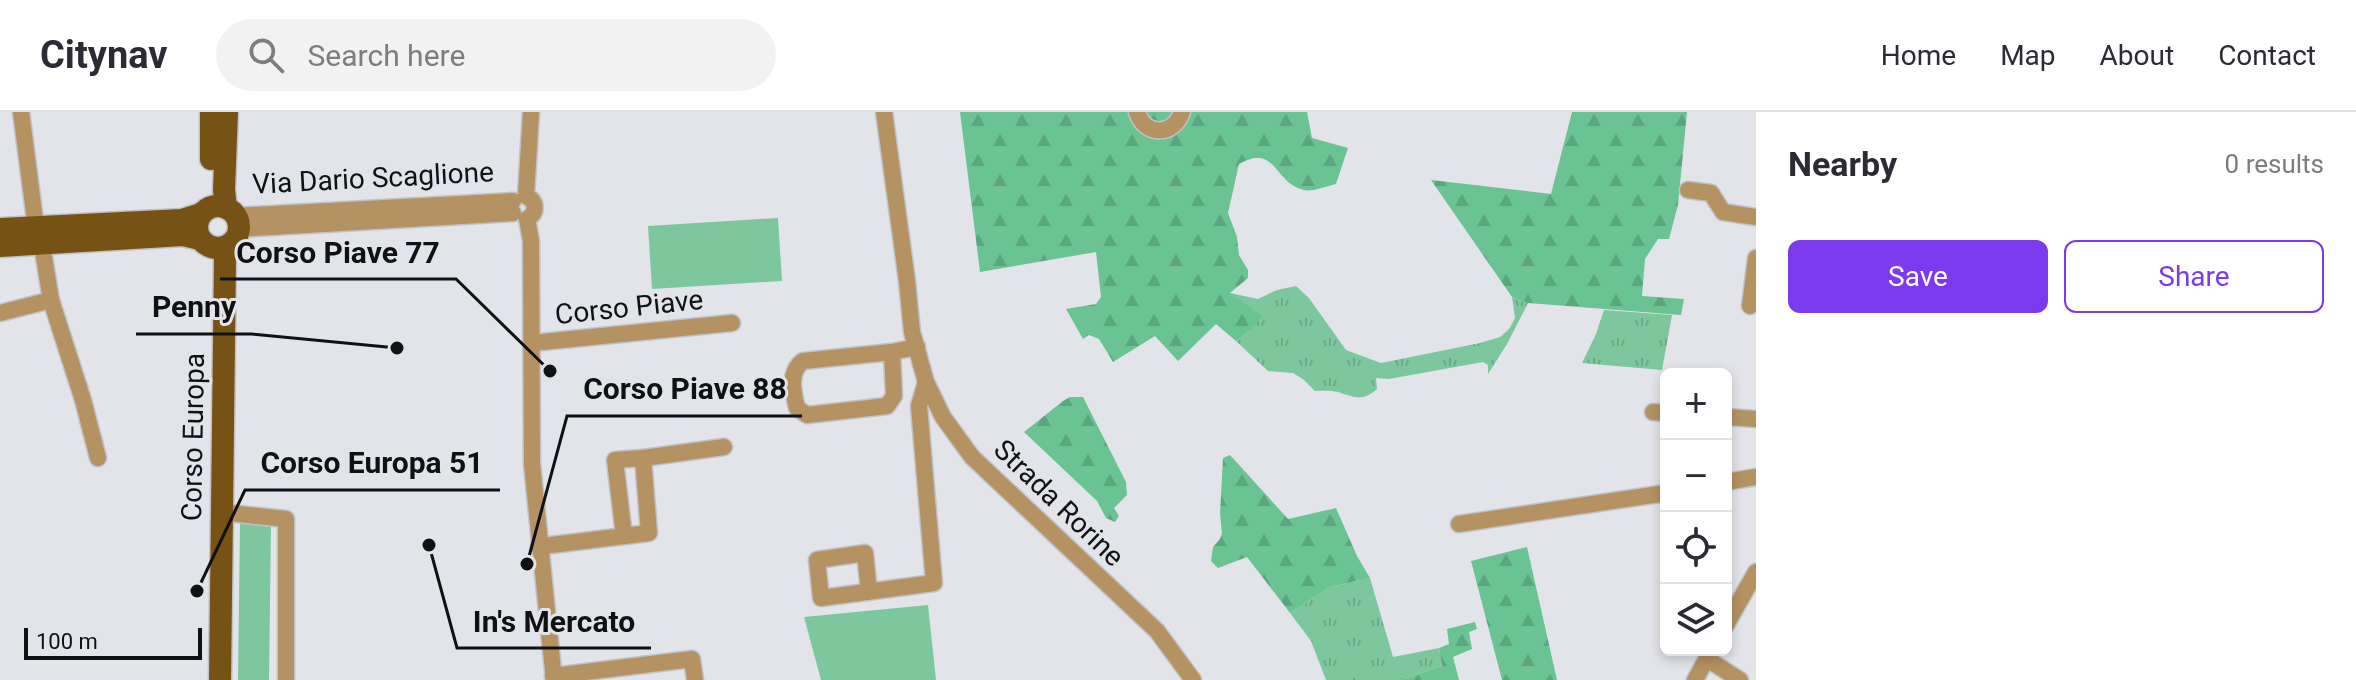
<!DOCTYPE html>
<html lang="en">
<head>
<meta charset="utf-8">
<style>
  body { margin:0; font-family:Roboto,sans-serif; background:#f2f2f3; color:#2b2b33 }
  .controls { position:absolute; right:24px; bottom:24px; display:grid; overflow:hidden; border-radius:12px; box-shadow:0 4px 12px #0003 }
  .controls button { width:72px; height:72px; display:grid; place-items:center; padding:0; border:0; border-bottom:2px solid #e1e1e2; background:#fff; color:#2b2b33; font:40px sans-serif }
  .scale { position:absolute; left:24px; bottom:20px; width:178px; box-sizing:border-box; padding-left:8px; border:4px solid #101113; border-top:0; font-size:22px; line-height:28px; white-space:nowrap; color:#101113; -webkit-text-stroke:6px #e3e4ea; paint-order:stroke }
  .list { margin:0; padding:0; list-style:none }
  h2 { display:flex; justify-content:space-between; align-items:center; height:104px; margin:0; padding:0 32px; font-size:34px }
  h2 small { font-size:26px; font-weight:400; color:#7c7c81 }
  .actions { display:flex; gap:16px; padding:24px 32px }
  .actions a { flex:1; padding:18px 0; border:2px solid #7c3aed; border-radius:12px; text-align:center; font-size:28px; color:#7c3aed }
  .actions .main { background:#7c3aed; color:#fff }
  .icon { flex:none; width:44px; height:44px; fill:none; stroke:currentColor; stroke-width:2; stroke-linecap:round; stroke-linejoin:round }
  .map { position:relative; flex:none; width:1756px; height:568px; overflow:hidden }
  header { display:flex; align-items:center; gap:48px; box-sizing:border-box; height:112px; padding:0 40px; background:#fff; border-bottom:2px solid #e1e1e2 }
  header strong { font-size:38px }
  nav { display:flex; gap:44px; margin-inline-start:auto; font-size:28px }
  .search { width:560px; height:72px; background:#f2f2f3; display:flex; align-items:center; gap:20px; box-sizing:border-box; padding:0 28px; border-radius:44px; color:#7c7c81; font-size:30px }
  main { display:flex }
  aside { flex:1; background:#fff }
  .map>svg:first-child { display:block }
</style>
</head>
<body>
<header>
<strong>Citynav</strong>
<div class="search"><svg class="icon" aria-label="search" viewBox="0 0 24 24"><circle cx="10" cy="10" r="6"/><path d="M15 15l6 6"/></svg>Search here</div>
<nav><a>Home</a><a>Map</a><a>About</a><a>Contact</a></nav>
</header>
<main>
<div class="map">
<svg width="1756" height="568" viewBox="0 0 1756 568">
  <defs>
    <pattern id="grass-tufts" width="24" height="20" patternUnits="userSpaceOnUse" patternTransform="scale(2)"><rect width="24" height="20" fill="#7dc79e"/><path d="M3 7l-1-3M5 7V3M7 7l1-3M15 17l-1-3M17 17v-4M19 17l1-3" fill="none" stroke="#6baa87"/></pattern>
    <pattern id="forest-firs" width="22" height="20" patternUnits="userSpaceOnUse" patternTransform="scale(2)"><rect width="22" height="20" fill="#69c393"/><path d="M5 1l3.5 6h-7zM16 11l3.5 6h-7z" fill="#5aa67e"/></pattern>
  </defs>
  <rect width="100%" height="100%" fill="#e3e4ea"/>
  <g fill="url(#grass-tufts)">
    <path d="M1296 174 1309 186 1346 238 1381 251 1480 231 1500 225 1509 217 1515 206 1512 185 1528 191 1507 232 1488 262V253L1483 250 1389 267 1376 266 1377 277C1363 289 1357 286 1341 281 1333 278 1323 279 1315 279L1304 268 1293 261 1268 259 1236 229 1250 219 1230 181 1258 187 1277 178Z"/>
    <polygon points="1604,198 1672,203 1662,258 1582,251 1596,222"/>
    <polygon points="1370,466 1393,545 1439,536 1442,554 1401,568 1326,568 1311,529 1290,501 1330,475"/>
  </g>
  <g fill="url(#forest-firs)">
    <path d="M960 0H1307L1312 26 1348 36 1336 72C1327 74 1313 80 1304 78 1273 71 1277 31 1239 52L1228 101 1237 125 1239 143 1248 158V166L1230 181 1262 204 1250 219 1236 229 1216 212 1178 249 1155 224 1113 250 1099 227 1089 223 1083 227 1066 197 1096 192 1101 185 1096 140 980 160Z"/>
    <polygon points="1572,0 1687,0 1678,93 1669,127 1658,127 1645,147 1642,184 1684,187 1681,203 1528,191 1512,185 1431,68 1551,82"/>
    <polygon points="1070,285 1083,285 1126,370 1127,383 1114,396 1119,404 1115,410 1106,406 1097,389 1024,320 1063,289"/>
    <polygon points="1230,343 1288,407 1336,396 1357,444 1370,466 1330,475 1290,501 1247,445 1218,456 1211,449 1213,435 1220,427 1222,421 1220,402 1223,346"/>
    <polygon points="1527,435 1557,568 1502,568 1471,449"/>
    <polygon points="1475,510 1477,517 1469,520 1472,537 1453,545 1459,568 1401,568 1442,554 1439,536 1449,532 1447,517"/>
  </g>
  <g fill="#7dc79e">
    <polygon points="778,106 782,169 652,177 648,114"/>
    <polygon points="240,411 271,414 269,568 238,568"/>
    <polygon points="928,493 936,568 821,568 804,505"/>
  </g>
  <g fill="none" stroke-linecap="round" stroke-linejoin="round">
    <g stroke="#c1c2c8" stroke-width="19">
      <g id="minor">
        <polyline points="21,0 36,116 43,139 51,188 83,288 98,346"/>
        <path d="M531 0 526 84C537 89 538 101 527 107L531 129 532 352 554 568"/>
        <polyline points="884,0 907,169 912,220 926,270 943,305 972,345 1157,519 1193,568"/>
        <path d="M1137 0C1145 25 1174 24 1182 0"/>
        <polyline points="1688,78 1711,81 1723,100 1756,105"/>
        <polyline points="235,104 513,89"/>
        <polyline points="238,117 513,101"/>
        <polyline points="1750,194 1756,146"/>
        <polyline points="0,201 51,188"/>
        <polyline points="532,231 732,211"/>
        <path d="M892 240 894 284 887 294 807 303 797 296C793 280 788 260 803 249L892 240 917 235"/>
        <polyline points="1653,300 1666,301"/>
        <polyline points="1726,305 1756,307"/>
        <polyline points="643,346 724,335"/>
        <polyline points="1726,370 1756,365"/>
        <polyline points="229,401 286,407 286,568"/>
        <polyline points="1459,412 1666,381"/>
        <polyline points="539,435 543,434 649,421 643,346 615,348 624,424"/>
        <polyline points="869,480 865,441 817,448 821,486 934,471 919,294 926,270"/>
        <polyline points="1726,513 1756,460"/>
        <polyline points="1707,547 1740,568"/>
        <polyline points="553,564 692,547 695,568"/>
        <polyline points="1695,568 1711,539"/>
      </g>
    </g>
    <g stroke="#c1c2c8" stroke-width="25">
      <g id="major">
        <polyline points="211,47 211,0"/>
        <circle cx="218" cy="115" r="21"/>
        <polyline points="226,96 224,78 227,0"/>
        <polyline points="0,117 182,108 201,102"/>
        <polyline points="0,134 183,123 200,127"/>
        <polyline points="220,568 225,145 230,132"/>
      </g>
    </g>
    <use href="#minor" stroke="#b59261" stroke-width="16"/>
    <use href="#major" stroke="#765215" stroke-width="22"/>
  </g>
  <g text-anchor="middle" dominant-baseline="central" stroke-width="6" stroke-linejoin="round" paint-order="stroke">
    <g font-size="28" fill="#101113" stroke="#e3e4ea">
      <text transform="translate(373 66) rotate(-3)">Via Dario Scaglione</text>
      <text transform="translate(629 195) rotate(-6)">Corso Piave</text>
      <text transform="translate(193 325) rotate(-89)">Corso Europa</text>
      <text transform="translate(1059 391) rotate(44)">Strada Rorine</text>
    </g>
  </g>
  <path fill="none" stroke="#101113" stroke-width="3" d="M550 259L456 167H220M397 236L252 222H136M527 452L567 304H802M197 479L245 378H500M429 433L457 536H651"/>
  <g fill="#101113" stroke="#e3e4ea" stroke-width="3">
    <circle cx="550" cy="259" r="8"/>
    <circle cx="397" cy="236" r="8"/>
    <circle cx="527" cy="452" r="8"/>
    <circle cx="197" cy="479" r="8"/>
    <circle cx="429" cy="433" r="8"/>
  </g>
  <g font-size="30" text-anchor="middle" font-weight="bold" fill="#101113" stroke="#e3e4ea" stroke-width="6" stroke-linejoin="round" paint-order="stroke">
    <text x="338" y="151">Corso Piave 77</text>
    <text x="194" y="205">Penny</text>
    <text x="685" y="287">Corso Piave 88</text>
    <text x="372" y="361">Corso Europa 51</text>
    <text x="554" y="520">In's Mercato</text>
  </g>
</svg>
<div class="controls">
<button>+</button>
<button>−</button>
<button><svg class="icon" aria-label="locate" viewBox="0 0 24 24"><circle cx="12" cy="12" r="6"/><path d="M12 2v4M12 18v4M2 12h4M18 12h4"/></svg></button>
<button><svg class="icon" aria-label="layers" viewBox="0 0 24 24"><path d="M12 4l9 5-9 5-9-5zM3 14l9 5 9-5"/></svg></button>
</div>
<div class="scale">100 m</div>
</div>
<aside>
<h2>Nearby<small>0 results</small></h2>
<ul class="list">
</ul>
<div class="actions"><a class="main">Save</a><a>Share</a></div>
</aside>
</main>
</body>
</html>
